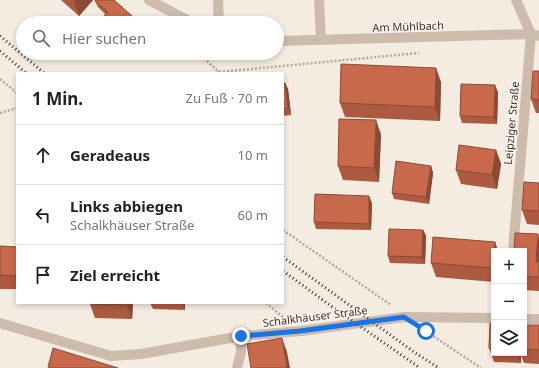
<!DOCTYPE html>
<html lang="de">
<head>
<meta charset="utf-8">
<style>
  body { margin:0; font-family:"Noto Sans",sans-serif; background:#f6f6f6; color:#222 }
  .controls { position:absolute; right:12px; bottom:12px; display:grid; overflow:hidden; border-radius:0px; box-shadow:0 2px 6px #0003 }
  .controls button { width:36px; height:36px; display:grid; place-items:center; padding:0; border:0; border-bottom:1px solid #e0e0e0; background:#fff; color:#222; font:20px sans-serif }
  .stop { position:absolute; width:12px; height:12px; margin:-9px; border:3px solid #1a73e8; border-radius:50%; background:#fff }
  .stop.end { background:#1a73e8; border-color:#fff; box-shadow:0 1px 4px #0008 }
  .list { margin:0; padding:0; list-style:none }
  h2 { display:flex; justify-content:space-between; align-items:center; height:52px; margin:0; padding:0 16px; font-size:17px }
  h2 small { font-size:13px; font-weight:400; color:#767676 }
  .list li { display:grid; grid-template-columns:26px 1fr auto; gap:12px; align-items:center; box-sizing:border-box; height:60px; padding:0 16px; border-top:1px solid #e0e0e0 }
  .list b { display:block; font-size:15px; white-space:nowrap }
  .list p { margin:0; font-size:13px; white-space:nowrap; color:#767676 }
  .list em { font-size:13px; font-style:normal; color:#767676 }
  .icon { flex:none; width:22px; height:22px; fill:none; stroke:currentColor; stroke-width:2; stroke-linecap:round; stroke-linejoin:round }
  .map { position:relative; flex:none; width:539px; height:368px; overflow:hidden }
  .search { position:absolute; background:#fff; box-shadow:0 2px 6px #0003; left:16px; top:16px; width:268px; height:44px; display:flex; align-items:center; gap:10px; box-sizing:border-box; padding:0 14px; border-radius:22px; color:#767676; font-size:15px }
  .panel { position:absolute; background:#fff; box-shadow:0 2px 6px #0003; left:16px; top:72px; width:268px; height:232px; border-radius:0px }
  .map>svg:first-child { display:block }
</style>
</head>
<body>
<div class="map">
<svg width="539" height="368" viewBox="0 0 539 368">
  <rect width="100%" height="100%" fill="#f4ebe1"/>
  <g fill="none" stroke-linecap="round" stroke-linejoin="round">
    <g stroke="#b9a596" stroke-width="2.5" stroke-dasharray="2 2" stroke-linecap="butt">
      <polyline points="198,53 219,72 216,73"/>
      <polyline points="219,72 419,53"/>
      <polyline points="0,79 17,93"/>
      <polyline points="0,113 17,108"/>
      <polyline points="283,230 391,305"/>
      <polyline points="266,303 284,318"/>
      <polyline points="427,332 481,368"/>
    </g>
    <g stroke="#cdbbac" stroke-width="10">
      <polyline points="149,0 193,23"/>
      <polyline points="218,0 219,23"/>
      <polyline points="319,0 321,40"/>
      <polyline points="277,41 531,34 539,36"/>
      <polyline points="513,251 531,34 516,0"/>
      <polyline points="524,319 539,319"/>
      <polyline points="0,323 111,356 141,354 241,336 301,331 404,317 494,318"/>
      <polyline points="237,368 241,352 241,336"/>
    </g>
    <g stroke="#3b302b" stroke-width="3" stroke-dasharray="1 3" stroke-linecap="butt">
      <polyline points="0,36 44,73"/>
      <polyline points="0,51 26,73"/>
      <polyline points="283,257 414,352 439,368"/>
      <polyline points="283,271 331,306 420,368"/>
    </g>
  </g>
  <g fill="#ac5a40">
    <polygon points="61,0 93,0 79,16"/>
    <polygon points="95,1 140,23 105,14 98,7"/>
    <polygon points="124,53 137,53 131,60"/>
    <polygon points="539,71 539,113 536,113 531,99"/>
    <polygon points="441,82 440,121 345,117 340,103"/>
    <polygon points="283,83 285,83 288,89 291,115 283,116"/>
    <polygon points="498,92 497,124 462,123 460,116"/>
    <polygon points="381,134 379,182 343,180 338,166"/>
    <polygon points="496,150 501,164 497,189 461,184 456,170"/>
    <polygon points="431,166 433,173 429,204 394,199 392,193"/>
    <polygon points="539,183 539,225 527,224 522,210"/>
    <polygon points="372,203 371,230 316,229 314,222"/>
    <polygon points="423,230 426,236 425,264 390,263 388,256"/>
    <polygon points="539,238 539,291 524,290 524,251"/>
    <polygon points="495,242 498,251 494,251 494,282 436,277 431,263"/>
    <polygon points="0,246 17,247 17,289 0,289"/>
    <polygon points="133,303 132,319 95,318 90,304"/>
    <polygon points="150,303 185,303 185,310 153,309"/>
    <polygon points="494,323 494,353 524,353 524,325 539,325 539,364 524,363 521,355 521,363 494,362 489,348"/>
  </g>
  <g fill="#8c4a34">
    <polygon points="76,0 93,0 79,16 74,2"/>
    <polygon points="129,53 137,53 131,60"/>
    <polygon points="436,68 441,82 440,121 435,107"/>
    <polygon points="285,83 288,89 291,115 288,108"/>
    <polygon points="495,85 498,92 497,124 494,117"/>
    <polygon points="376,120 381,134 379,182 374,168"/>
    <polygon points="496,150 501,164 497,189 492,175"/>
    <polygon points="431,166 433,173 429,204 426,197"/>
    <polygon points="369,196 372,203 371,230 369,224"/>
    <polygon points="423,230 426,236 425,264 422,257"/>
    <polygon points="538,234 539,238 539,270 536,262"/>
    <polygon points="495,242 498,251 494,251"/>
    <polygon points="494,255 494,271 493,268"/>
    <polygon points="127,303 133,303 132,319 127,305"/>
    <polygon points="182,303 185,303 185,310"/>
    <polygon points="282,338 287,352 290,368 287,368"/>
    <polygon points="517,353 521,353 521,363"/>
  </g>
  <g fill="#c8694b" stroke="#8c4a34">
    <polygon points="96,0 114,0 140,23 97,23 108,12 95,1"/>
    <polygon points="341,64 436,68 435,107 340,103"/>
    <polygon points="533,71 539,71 539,100 531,99"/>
    <polygon points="283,83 285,83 288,108 283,109"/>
    <polygon points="461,84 495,85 494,117 460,116"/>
    <polygon points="339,119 376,120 374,168 338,166"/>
    <polygon points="459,145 496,150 492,175 456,170"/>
    <polygon points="396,161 431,166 426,197 392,193"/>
    <polygon points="524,182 539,183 539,211 522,210"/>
    <polygon points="315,194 369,196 369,224 314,222"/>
    <polygon points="389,229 423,230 422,257 388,256"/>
    <polygon points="515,233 538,234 536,262 539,262 539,277 524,276 524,251 514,251"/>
    <polygon points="433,237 495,242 493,268 431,263"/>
    <polygon points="0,246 17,247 17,276 0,275"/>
    <polygon points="90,303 127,303 127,305 90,304"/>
    <polygon points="490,323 494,323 494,348 489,348"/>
    <polygon points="524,325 539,325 539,350 524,349"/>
    <polygon points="282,338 287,368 251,368 247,344"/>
    <polygon points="53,348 118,368 51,368 48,367"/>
  </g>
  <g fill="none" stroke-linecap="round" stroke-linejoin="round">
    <polyline stroke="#1a73e8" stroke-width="5" points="241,336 300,331 404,317 426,331"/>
  </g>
  <g text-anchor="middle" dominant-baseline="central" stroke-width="3" stroke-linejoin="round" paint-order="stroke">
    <g font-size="11" fill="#3b302b" stroke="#fbf5ee">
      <text transform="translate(408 26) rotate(-2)">Am Mühlbach</text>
      <text transform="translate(511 123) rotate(-85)">Leipziger Straße</text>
      <text transform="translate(315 316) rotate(-7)">Schalkhäuser Straße</text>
    </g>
  </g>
</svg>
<div class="controls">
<button>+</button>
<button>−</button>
<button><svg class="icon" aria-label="layers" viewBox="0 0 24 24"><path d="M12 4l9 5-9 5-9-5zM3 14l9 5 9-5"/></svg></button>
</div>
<div class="stop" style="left:426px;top:331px"></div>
<div class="stop end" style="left:241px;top:336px"></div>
<div class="search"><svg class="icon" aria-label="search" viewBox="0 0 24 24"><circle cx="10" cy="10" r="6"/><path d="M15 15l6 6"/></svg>Hier suchen</div>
<section class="panel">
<h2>1 Min.<small>Zu Fuß · 70 m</small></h2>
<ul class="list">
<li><svg class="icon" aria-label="ahead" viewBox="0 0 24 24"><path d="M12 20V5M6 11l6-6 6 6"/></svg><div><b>Geradeaus</b></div><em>10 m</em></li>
<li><svg class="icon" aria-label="left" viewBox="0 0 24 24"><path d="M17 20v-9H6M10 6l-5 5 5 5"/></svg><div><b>Links abbiegen</b><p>Schalkhäuser Straße</p></div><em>60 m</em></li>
<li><svg class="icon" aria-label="arrive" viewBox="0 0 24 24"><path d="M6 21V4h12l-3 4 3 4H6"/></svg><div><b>Ziel erreicht</b></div></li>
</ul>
</section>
</div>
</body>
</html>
